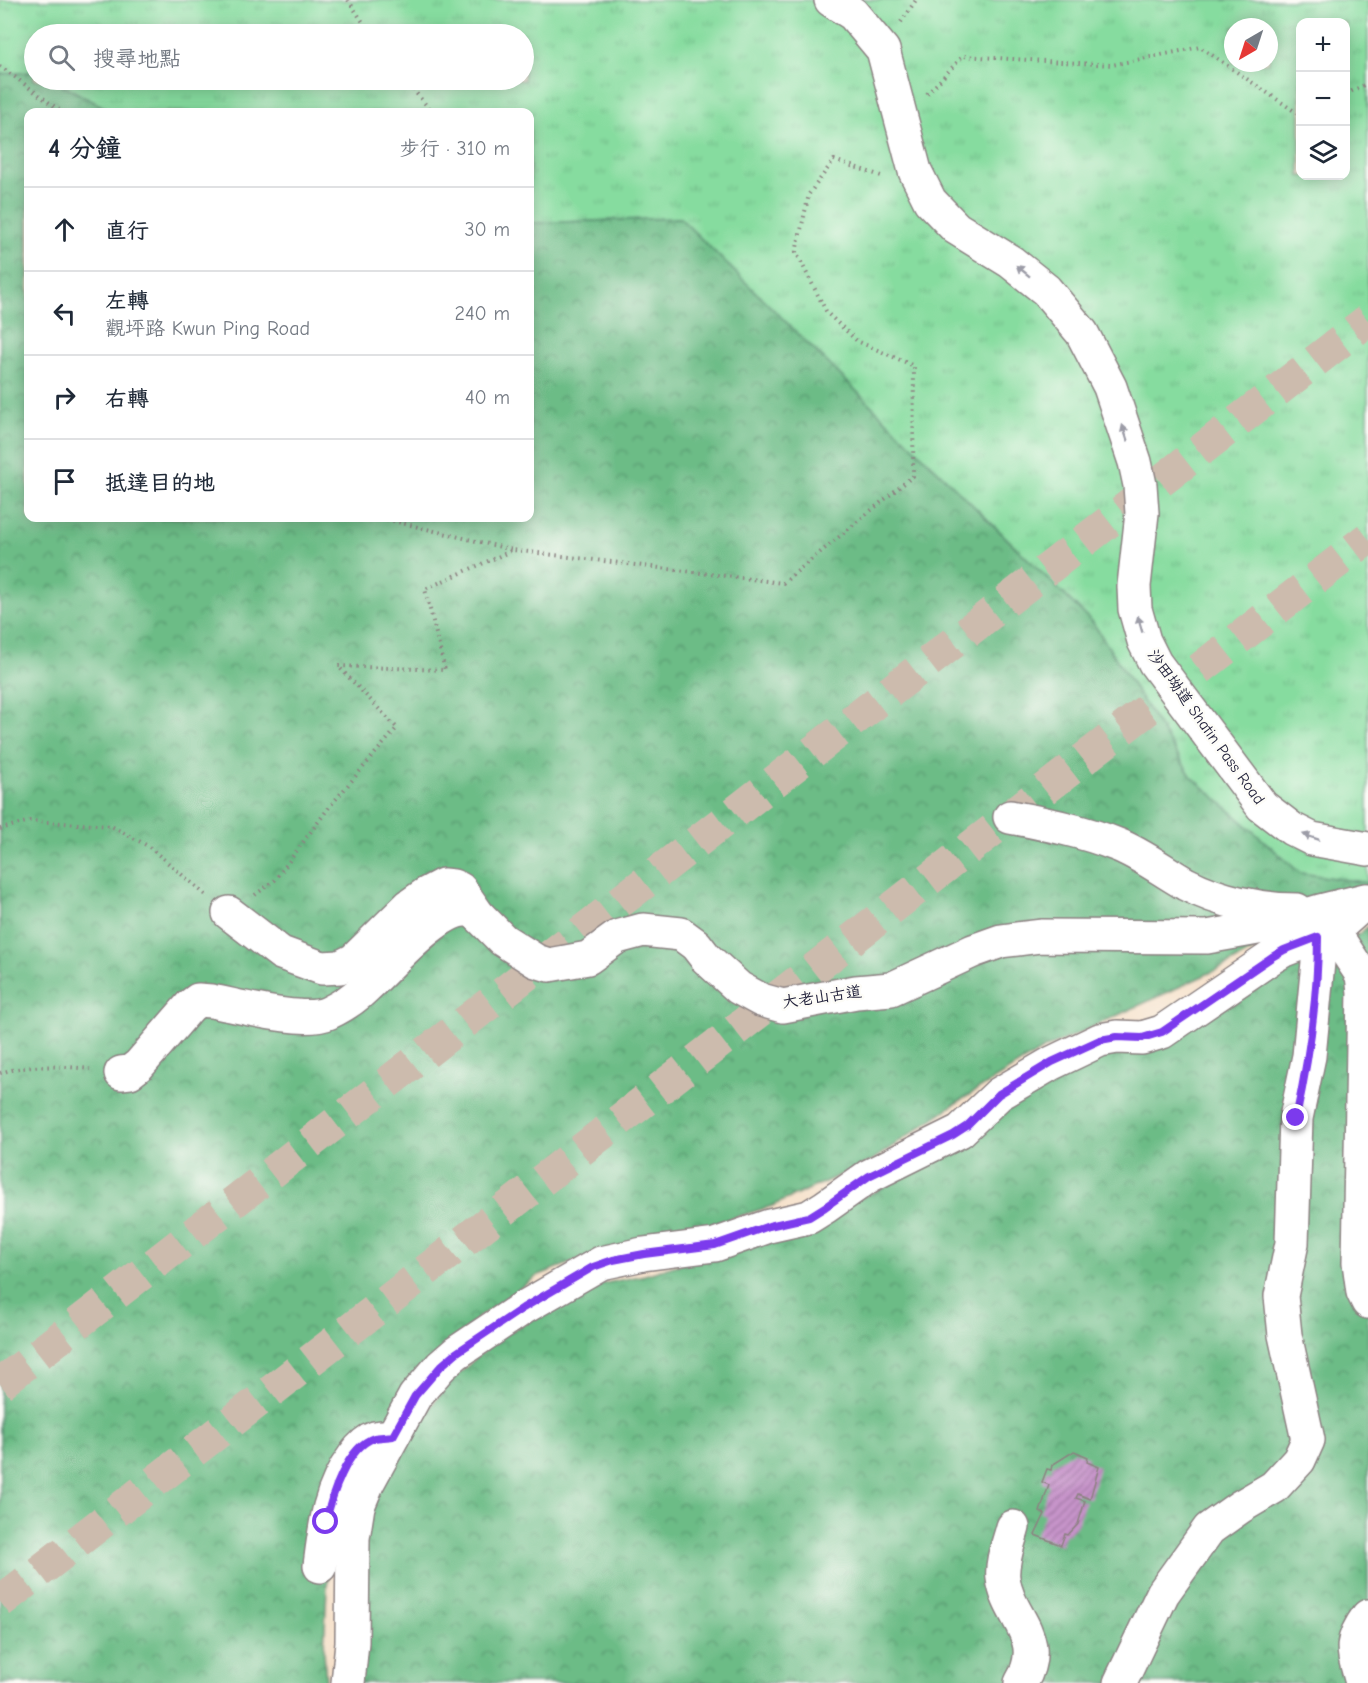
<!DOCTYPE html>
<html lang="zh-TW">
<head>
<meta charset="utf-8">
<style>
  body { margin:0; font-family:"Comic Neue","LXGW WenKai TC",sans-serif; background:#f2f2f3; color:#1f2937 }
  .controls { position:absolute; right:18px; top:18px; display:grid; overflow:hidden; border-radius:12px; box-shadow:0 3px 15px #0003 }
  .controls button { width:54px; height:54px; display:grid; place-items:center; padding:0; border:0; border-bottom:2px solid #e0e1e3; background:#fff; color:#1f2937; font:30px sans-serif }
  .compass { position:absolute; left:1224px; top:18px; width:54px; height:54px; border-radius:50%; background:#fff; box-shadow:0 3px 15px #0003; rotate:219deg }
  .stop { position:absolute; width:18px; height:18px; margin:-14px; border:4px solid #7c3aed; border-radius:50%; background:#fff }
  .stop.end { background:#7c3aed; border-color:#fff; box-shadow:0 2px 6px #0008 }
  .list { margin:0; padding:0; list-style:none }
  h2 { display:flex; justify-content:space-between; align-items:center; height:78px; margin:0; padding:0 24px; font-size:26px }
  h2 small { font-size:20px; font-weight:400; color:#747a83 }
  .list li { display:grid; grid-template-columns:39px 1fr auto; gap:18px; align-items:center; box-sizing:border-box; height:84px; padding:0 24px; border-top:2px solid #e0e1e3 }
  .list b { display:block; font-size:22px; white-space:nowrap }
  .list p { margin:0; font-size:20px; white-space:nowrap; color:#747a83 }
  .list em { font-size:20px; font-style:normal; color:#747a83 }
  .icon { flex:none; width:33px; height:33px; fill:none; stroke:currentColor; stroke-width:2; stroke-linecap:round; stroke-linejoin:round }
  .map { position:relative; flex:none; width:1368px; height:1683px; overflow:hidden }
  .search { position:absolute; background:#fff; box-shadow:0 3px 15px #0003; left:24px; top:24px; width:510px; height:66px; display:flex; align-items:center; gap:15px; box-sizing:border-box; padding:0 21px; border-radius:33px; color:#747a83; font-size:22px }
  .panel { position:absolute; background:#fff; box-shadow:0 3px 15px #0003; left:24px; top:108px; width:510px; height:414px; border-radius:12px }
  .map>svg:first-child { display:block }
</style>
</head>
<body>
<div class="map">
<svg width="1368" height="1683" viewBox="0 0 1368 1683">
  <defs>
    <pattern id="grass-tufts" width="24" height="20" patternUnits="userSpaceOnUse" patternTransform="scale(1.5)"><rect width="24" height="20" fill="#86dc9f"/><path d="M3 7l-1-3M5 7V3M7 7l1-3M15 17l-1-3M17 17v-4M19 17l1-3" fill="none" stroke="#73bc8a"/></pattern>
    <pattern id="forest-crowns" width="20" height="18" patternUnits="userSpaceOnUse" patternTransform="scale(1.5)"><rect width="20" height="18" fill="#6cbc86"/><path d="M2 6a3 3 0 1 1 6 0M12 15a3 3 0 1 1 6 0" fill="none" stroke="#58986f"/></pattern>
    <pattern id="building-hatch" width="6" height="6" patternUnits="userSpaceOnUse" patternTransform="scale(1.5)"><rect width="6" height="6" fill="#c794ca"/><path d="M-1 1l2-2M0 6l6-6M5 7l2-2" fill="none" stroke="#a178a5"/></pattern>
  </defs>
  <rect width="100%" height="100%" fill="#fdfcf7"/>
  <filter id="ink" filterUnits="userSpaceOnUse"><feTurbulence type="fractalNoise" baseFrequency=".0167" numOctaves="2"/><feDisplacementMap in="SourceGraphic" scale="12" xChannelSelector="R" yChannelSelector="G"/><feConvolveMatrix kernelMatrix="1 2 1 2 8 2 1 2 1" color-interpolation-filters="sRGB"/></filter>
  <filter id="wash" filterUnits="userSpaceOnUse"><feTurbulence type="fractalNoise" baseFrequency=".008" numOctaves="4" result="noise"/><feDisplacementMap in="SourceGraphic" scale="24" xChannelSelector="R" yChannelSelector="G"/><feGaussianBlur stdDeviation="1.35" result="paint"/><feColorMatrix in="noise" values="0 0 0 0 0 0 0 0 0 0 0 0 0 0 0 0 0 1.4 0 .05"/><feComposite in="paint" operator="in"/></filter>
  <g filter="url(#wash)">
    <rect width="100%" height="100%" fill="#f6e1ca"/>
    <path fill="url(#grass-tufts)" stroke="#547f6d" stroke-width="1.5" fill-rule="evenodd" d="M0 0H1368V883L1300 873 1191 776 1093 623 680 218 530 223V112H113L52 80H524V34H34V72L0 74ZM1300 22H1346V176H1300ZM1233 27H1269V63H1233Z"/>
    <g fill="url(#forest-crowns)" stroke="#476f60" stroke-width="1.5">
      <polygon points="34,72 34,80 52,80 113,112 28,112 28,518 530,518 530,223 680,218 1093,623 1191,776 1300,873 1368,883 1368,886 1229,964 1042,1050 953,1105 871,1161 772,1206 638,1247 584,1258 539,1275 480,1316 426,1366 335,1532 327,1587 324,1650 326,1683 0,1683 0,74"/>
      <polygon points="1368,926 1368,1683 354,1683 363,1538 382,1482 419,1423 447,1385 498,1338 592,1286 645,1275 782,1233 885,1187 969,1129 1056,1076 1290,963 1360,934"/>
    </g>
    <g id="blocks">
      <polygon fill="url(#building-hatch)" points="1074,1451 1088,1457 1087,1462 1099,1467 1090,1499 1078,1494 1076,1498 1085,1501 1078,1524 1068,1535 1065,1534 1061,1545 1035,1535 1045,1514 1040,1512 1049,1485 1042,1482 1047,1469 1051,1470 1052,1465"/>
    </g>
  </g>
  <g filter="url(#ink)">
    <use href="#blocks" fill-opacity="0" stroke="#8c8282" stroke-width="1.5"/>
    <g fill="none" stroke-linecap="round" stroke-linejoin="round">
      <g stroke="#ccbbad" stroke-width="33" stroke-dasharray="33 16" stroke-linecap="butt">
        <polyline points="0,1384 1368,320"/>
        <polyline points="0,1602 1368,538"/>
      </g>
      <g stroke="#8c8282" stroke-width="36">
        <g id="minor">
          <polyline points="831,0 853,14 883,50 915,171 930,201 956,228 1011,262 1046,290 1082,333 1110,387 1135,462 1140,485 1142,513 1134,586 1135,609 1144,641 1155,663 1262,806 1292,829 1312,839 1368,849"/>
          <path d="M1010 817C1047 824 1083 831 1118 845 1141 854 1163 871 1186 884 1219 901 1260 910 1297 910"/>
          <polyline points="229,913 281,953 322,968 340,967 354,960 409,906 426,894 443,885 453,886 460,889 478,915 503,940 536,961 549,965 588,958 617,937 643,930 681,934 696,945 706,958 739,988 761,1000 783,1006 856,992 891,989 973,951 1001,941 1041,936 1207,937 1269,926 1320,911 1365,900"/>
          <polyline points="1333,931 1362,975 1364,992 1359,1262 1363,1292 1368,1302"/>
          <path d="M121 1073 130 1072 139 1065 190 1006 198 1000 211 1001C239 1006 304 1024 328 1013 341 1007 356 997 366 987 388 968 437 909 466 910 471 910 474 912 478 915"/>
          <path d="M1013 1527C1009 1543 1001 1561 1003 1578 1008 1619 1048 1636 1021 1683"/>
          <path d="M320 1566C325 1526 329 1489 354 1456 359 1449 366 1441 375 1438 380 1437 387 1437 393 1436"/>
          <polyline points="348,1683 352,1642 353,1538 358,1506 368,1482 415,1396 441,1366 456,1353 523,1308 601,1263 643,1254 715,1245 769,1226 809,1217 825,1207 869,1176 960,1131 999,1094 1052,1063 1100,1040 1117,1037 1142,1038 1162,1032 1272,957 1284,950 1333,931 1368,900"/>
          <polyline points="1120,1683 1163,1593 1209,1529 1240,1507 1274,1487 1299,1460 1308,1440 1285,1335 1281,1296 1292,1243 1296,1118 1309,1056 1318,962 1318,937"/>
          <path d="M1362 1683C1354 1651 1347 1645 1368 1616"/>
        </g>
      </g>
      <g stroke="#8c8282" stroke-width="4" stroke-dasharray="1.5 4.5" stroke-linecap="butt">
        <polyline points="348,0 371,34"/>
        <polyline points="901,22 916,0"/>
        <polyline points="0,66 62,112"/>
        <polyline points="405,80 432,112"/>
        <polyline points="927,94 963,56 1112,65 1200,47 1300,115"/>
        <polyline points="1346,94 1368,83"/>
        <polyline points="381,518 513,550"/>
        <polyline points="0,829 30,821 111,826 148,846 206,895"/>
        <polyline points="255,895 275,880 330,806 397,728 338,666 445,670 425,589 513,550 783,583 913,476 914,366 857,341 827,313 796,252 809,194 834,160 884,177"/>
        <path d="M0 1073C29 1064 60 1066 90 1069"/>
      </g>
      <use href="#minor" stroke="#fff" stroke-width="33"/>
    </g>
    <defs><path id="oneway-solid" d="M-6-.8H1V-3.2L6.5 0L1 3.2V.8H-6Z" transform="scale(1.5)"/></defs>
    <g fill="#9c9ca7">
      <use href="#oneway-solid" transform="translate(1023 271) rotate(-141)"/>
      <use href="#oneway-solid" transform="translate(1125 433) rotate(-108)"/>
      <use href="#oneway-solid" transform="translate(1140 624) rotate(-106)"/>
      <use href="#oneway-solid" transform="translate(1311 837) rotate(-161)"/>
    </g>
  </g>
  <g fill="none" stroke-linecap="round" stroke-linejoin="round" filter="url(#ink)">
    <path stroke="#7c3aed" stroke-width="8" d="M326 1522C331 1497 347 1447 374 1438 380 1437 387 1437 393 1436L415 1396 441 1366 456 1353 523 1308 593 1267 613 1260 644 1254 715 1245 769 1226 809 1217 825 1207 869 1176 953 1135 967 1126 999 1094 1052 1062 1100 1040 1117 1037 1142 1038 1162 1032 1272 957 1284 950 1318 937C1318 998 1309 1058 1296 1118"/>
  </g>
  <g text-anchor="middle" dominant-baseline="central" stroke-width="5" stroke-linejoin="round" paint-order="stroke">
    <g font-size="16" fill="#22223b" stroke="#fdfcf7">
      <text transform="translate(1206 727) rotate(54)">沙田坳道 Shatin Pass Road</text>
      <text transform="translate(822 997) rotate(-8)">大老山古道</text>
    </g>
  </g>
</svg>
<div class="controls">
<button>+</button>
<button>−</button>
<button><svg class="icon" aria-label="layers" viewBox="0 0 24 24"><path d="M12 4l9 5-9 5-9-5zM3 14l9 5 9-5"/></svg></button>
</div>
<svg class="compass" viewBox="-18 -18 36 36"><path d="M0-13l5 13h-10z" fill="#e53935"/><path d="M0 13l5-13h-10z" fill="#747a83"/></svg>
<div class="stop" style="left:326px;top:1522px"></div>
<div class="stop end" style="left:1296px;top:1118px"></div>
<div class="search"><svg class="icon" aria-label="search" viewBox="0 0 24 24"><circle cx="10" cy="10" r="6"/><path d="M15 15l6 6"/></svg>搜尋地點</div>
<section class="panel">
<h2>4 分鐘<small>步行 · 310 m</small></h2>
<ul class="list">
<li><svg class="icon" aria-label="ahead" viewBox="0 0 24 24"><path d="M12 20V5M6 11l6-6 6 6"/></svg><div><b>直行</b></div><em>30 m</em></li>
<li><svg class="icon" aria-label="left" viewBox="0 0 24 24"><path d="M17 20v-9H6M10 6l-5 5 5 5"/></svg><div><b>左轉</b><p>觀坪路 Kwun Ping Road</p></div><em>240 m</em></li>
<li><svg class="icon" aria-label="right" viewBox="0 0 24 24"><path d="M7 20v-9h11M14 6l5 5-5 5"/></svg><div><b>右轉</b></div><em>40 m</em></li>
<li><svg class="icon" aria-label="arrive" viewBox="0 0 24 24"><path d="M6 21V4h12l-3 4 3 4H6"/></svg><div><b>抵達目的地</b></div></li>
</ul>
</section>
</div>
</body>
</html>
